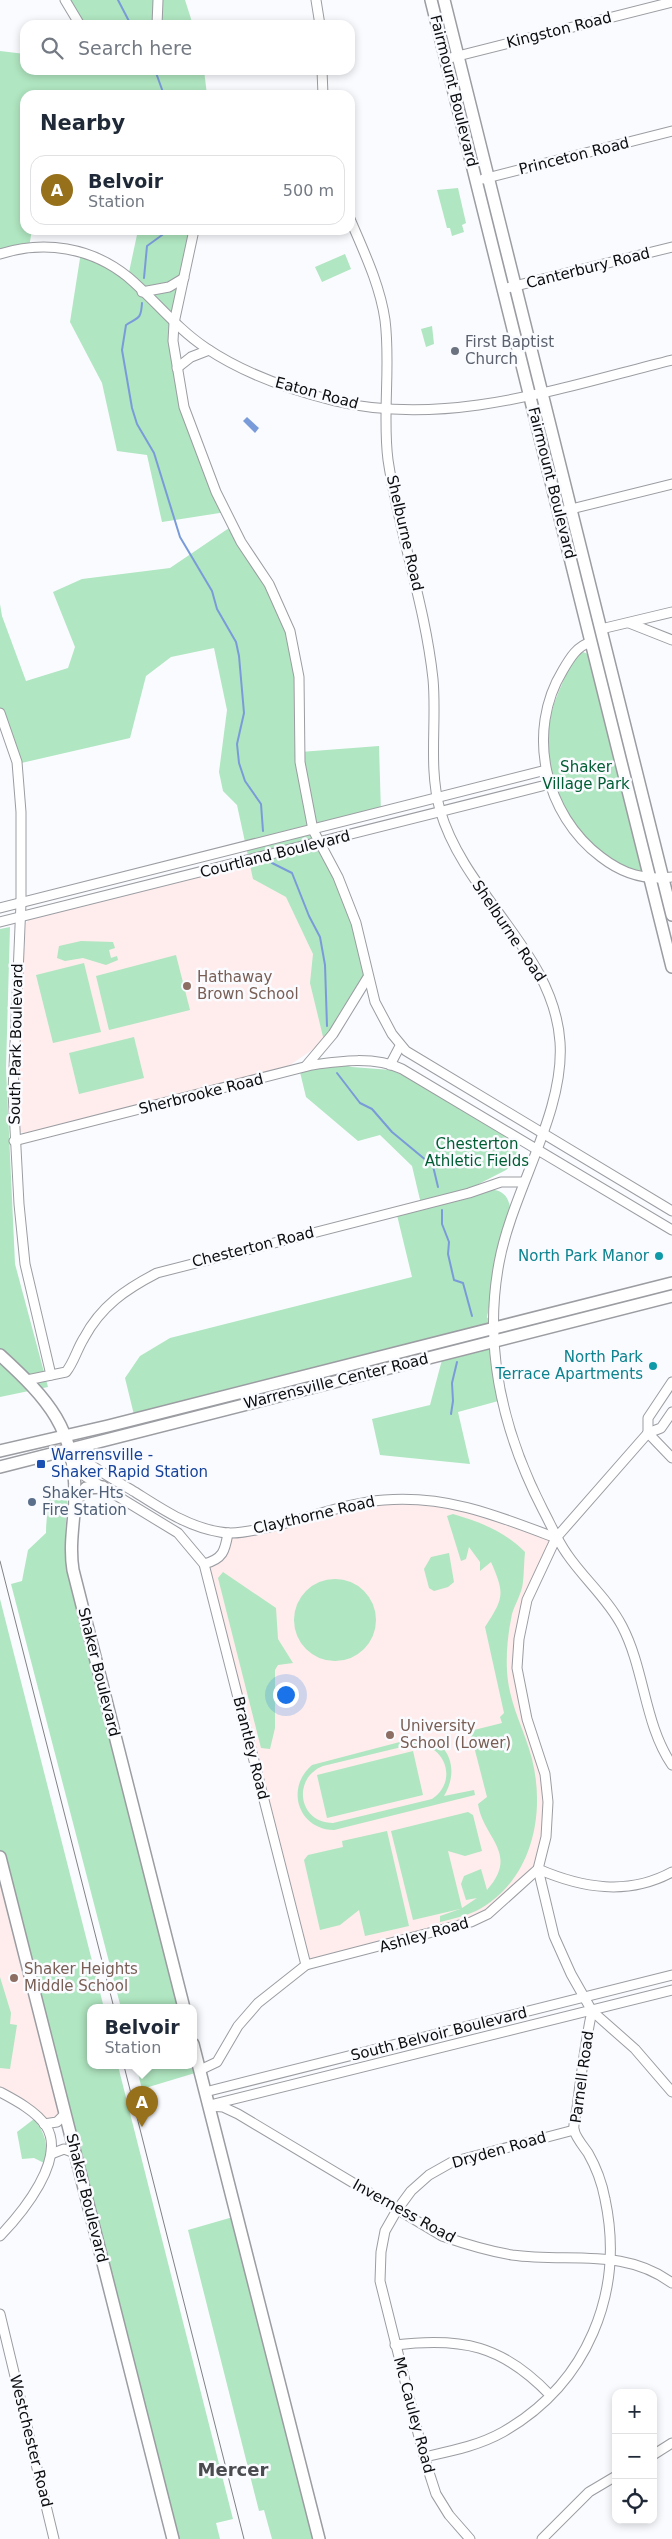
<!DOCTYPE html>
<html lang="en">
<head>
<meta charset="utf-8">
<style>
  body { margin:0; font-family:"DejaVu Sans",sans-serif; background:#f2f2f3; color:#1f2937 }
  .controls { position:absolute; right:15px; bottom:15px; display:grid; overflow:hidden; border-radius:10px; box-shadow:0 2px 8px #0003 }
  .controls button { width:45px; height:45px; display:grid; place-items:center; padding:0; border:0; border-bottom:1px solid #e0e1e3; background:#fff; color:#1f2937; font:25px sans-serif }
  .you { position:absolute; left:285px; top:1694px; width:18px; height:18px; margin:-12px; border:4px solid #fff; border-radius:50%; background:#1a73e8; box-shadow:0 0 0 8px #1a73e833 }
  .badge { display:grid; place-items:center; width:32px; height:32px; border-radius:50%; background:#96701a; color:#fff; font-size:16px; font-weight:700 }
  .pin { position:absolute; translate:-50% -41px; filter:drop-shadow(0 1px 2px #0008) }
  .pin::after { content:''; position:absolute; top:26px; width:18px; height:15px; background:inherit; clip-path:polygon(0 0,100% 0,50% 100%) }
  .popup { position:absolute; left:87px; top:2004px; width:110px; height:65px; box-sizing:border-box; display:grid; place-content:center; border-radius:10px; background:#fff; filter:drop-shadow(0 1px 4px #0005); font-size:16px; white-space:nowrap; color:#747a83 }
  .popup b { font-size:19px; color:#1f2937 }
  .popup::after { content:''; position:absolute; left:50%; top:100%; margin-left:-10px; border:10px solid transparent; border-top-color:#fff }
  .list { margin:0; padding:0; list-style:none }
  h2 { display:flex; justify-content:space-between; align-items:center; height:65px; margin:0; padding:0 20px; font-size:21px }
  h2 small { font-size:16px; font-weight:400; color:#747a83 }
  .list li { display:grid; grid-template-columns:32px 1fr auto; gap:15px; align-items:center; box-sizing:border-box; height:70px; margin:0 10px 10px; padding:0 10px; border:1px solid #e0e1e3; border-radius:15px }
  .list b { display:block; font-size:19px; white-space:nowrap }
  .list p { margin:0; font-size:16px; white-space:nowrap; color:#747a83 }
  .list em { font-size:16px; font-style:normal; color:#747a83 }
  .icon { flex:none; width:28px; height:28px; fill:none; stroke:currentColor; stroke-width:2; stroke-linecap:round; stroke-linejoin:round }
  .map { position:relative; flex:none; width:672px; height:2539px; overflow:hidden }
  .search { position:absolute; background:#fff; box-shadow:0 2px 8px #0003; left:20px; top:20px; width:335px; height:55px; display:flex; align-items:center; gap:12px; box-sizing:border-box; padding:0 18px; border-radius:15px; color:#747a83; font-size:19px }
  .panel { position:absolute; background:#fff; box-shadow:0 2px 8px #0003; left:20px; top:90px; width:335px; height:145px; border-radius:15px }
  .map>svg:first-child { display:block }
</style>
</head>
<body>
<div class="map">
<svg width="672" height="2539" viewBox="0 0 672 2539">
  <rect width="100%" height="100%" fill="#fafbff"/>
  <g fill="#feedec">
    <polygon points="306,849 340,1018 318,1046 290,1065 270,1073 29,1135 21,1132 19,1129 17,1109 20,1015 26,923 29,919"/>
    <polygon points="382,1500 455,1503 556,1538 527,1600 517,1668 548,1802 538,1869 488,1914 306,1965 204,1564 217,1560 228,1533"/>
    <polygon points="0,1868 61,2112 57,2118 48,2120 0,2088"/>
  </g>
  <g fill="#b0e6c1" fill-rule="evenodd">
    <polygon points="69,0 154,0 154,22 153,25 86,25"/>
    <polygon points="158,0 185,0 193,25 157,25"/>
    <polygon points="0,51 25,54 25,70 204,70 207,95 25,95 25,230 32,230 29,247 0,254"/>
    <polygon points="458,188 466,223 462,225 464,232 452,236 450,228 447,228 437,190"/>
    <polygon points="138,230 194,230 174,323 180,388 226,512 162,522 147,455 117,451 102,383 70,322 81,252 128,277"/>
    <polygon points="345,254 351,269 322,282 315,267"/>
    <polygon points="432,326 434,344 426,347 421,329"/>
    <path d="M232 526 290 631 299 677 300 752 379 746 381 813 313 830 338 877 367 969 318 1058 352 1067 391 1070 413 1080 519 1143 516 1161 506 1170 467 1190C483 1189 508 1184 510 1208L487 1317 494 1328 502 1400 458 1412 470 1464 380 1455 372 1419 430 1405 447 1341 135 1419 125 1378 140 1356 170 1338 412 1277 396 1211 421 1204 412 1166 380 1135 358 1141 306 1097 299 1068 325 1045 310 983 313 954 286 897 253 879 237 805 223 791 219 772 227 710 214 648 171 657 146 676 130 738 17 764 0 713V604L2 616 26 681 68 668 75 647 53 592 82 579 170 568Z"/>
    <path d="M583 652 588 654 645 878C632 871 616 865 605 856 557 816 533 749 559 691 565 678 570 660 583 652Z"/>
    <polygon points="10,927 6,1068 15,1264 48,1387 0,1397 0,929"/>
    <polygon points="81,941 113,942 115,948 109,950 111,958 117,956 118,960 106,965 83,958 65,961 57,958 59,946"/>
    <polygon points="176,955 190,1010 109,1030 96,976"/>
    <polygon points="84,963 101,1032 53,1043 36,975"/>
    <polygon points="134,1037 144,1078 79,1094 69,1053"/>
    <path d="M50 1486 62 1491 67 1501 65 1541 67 1569 178 2008H121L11 1584 22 1581 28 1550 46 1533C46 1517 49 1503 50 1486Z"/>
    <path d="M453 1514C480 1522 504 1531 525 1552 524 1562 524 1572 523 1582 522 1593 515 1604 512 1614 508 1633 506 1652 507 1671 509 1705 524 1728 532 1759 546 1815 532 1882 476 1911 465 1916 452 1919 440 1922V1916L460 1909 413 1920 391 1831 468 1812 473 1815 482 1851 465 1856 448 1851 462 1908 477 1898 466 1900 461 1884 464 1876 481 1869 487 1890C520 1853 483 1838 478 1804L487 1797 470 1731 502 1723 500 1717 504 1713 485 1627C504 1598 505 1594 491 1562L480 1571V1562L469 1547 466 1559 461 1561 447 1516Z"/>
    <polygon points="449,1553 454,1582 448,1587 434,1591 429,1588 424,1569 431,1557"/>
    <polygon points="223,1572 276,1608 278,1639 293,1663 278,1665 275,1670 275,1728 270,1749 261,1748 218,1578"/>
    <circle cx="335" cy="1620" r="41"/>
    <polygon points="0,1599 104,2008 91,2008 91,2066 118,2066 233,2519 216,2523 220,2539 173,2539 0,1857"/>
    <path d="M415 1738C450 1737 460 1770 444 1796L474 1790 475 1795 334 1830C298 1829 285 1788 312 1765ZM414 1744C445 1743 459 1781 432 1799L333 1823C298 1823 292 1778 323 1766Z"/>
    <polygon points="413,1751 423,1795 327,1818 317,1775"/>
    <polygon points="387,1831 409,1926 365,1936 359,1910 340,1925 320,1930 304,1860 308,1855 343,1847 342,1841"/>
    <polygon points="0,1977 11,2013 10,2024 17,2025 10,2069 0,2068"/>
    <polygon points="136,2066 193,2066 195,2073 142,2089"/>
    <path d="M34 2119C45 2132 49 2146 44 2163L34 2158 22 2159 17 2132Z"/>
    <polygon points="233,2217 315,2539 272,2539 264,2510 259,2511 188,2230"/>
  </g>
  <polygon fill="#7a9bd9" points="247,417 259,428 255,433 243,421"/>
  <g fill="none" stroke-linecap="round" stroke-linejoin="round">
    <g stroke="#7a9bd9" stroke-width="2">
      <polyline points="118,0 131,25"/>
      <polyline points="155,70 164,95"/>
      <polyline points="144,278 147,246 169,230"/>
      <path d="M142 303C141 319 139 317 126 325L122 350 132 408 137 424 154 453 180 537 212 591 217 609 236 642 239 656 244 713 237 744 239 763 245 781 261 804 263 831"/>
      <polyline points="272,863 292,873 309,916 320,937 325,965 327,1026"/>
      <polyline points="337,1073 360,1103 372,1109 392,1132 433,1166 438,1187"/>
      <polyline points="442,1210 442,1224 449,1242 448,1254 454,1280 463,1283 472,1316"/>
      <polyline points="451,1414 453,1401 452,1383 457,1362"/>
    </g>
    <g stroke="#9b9da2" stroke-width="11">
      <g id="minor">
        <polyline points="65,0 80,25"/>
        <polyline points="316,0 320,25"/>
        <polyline points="157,25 158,0"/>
        <polyline points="446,59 672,2"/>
        <polyline points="322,70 323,95"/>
        <polyline points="483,179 672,131"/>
        <path d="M350 219C364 252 380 285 385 320 391 367 382 414 388 460 399 534 425 604 433 679 437 722 428 767 440 810 465 896 554 952 560 1042 565 1113 512 1191 499 1263 483 1349 504 1434 543 1510 551 1525 557 1540 567 1554 584 1579 608 1599 622 1626 645 1670 644 1724 672 1765"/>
        <polyline points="194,230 174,323 173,341 184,407 216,492 241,542 269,584 290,631 299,677 300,762 313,830 338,877 356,923 375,1002 392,1034 406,1051 672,1211"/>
        <path d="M0 254C44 240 91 247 128 277 155 300 176 328 206 348 243 373 291 390 335 401 447 428 563 387 672 360"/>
        <polyline points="503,289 672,247"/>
        <polyline points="142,292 169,287 184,278"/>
        <polyline points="177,368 191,357 209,350"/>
        <polyline points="559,512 672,484"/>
        <polyline points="629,623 672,640"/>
        <polyline points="601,629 672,612"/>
        <path d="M591 642C577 646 570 658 563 670 525 732 545 815 601 857 623 874 645 881 672 877"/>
        <polyline points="0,713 17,762 21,812 21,903 13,1092 19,1204 25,1264 51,1375"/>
        <polyline points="0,908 546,770"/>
        <polyline points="0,922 550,784"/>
        <polyline points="390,1065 400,1046"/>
        <polyline points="306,1066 333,1034 368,977"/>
        <path d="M14 1141 312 1065C340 1061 375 1056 402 1069L672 1230"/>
        <path d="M27 1380 66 1372C74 1362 77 1349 84 1338 101 1306 126 1289 157 1273L469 1193 501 1182H523"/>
        <polyline points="672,1412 661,1428 648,1433 556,1538 527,1600 519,1639 517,1668 527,1719 545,1774 548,1802 546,1837 538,1869 554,1936 571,1974 592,2011 635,2049 672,2092"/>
        <polyline points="648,1433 648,1418 672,1382"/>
        <polyline points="648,1433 672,1458"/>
        <path d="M72 1451C91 1467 113 1479 135 1492 162 1509 188 1527 220 1532 234 1535 252 1531 265 1528 305 1520 344 1503 384 1500 448 1495 498 1516 556 1538"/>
        <polyline points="74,1458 86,1477 178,1533 204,1564 306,1965"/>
        <path d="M204 1564C223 1559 225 1551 228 1533"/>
        <path d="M200 2070 217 2062 238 2026 258 2003 306 1965 471 1922 488 1914 538 1869C582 1888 628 1896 672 1872"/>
        <path d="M0 2092C15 2100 36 2111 46 2126 67 2159 22 2213 0 2236"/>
        <polyline points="205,2092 672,1975"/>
        <polyline points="214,2104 672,1990"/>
        <path d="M209 2106 223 2107 238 2114 442 2236C465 2244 488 2251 512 2255 569 2263 623 2247 672 2283"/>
        <polyline points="44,2124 57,2122 65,2114"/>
        <polyline points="51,2154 64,2149 75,2153"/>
        <polyline points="0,2314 54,2539"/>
        <path d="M395 2345C462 2337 502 2345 550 2395"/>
        <polyline points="653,2455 672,2443"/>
        <path d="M424 2457C451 2451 478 2446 503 2432 587 2384 625 2293 605 2199 602 2183 596 2167 588 2153 584 2147 576 2138 574 2130 573 2124 576 2114 577 2108 581 2075 585 2043 592 2011"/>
        <polyline points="470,2539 449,2515 436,2494 424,2457 380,2281 381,2252 385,2231 397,2210 411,2191 429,2175 452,2162 574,2130"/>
        <polyline points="542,2539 589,2492 616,2476"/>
      </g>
    </g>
    <g stroke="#9b9da2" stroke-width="14">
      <g id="major">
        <polyline points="431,0 672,967"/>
        <polyline points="444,0 672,915"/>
        <path d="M0 1355C48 1399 76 1429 75 1498 74 1523 69 1545 73 1570L184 2008"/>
        <polyline points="0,1451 108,1426 672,1283"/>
        <polyline points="0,1467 672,1296"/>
        <polyline points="75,1501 86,1488 103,1487"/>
        <polyline points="0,1857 173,2539"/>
        <polyline points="193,2044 319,2539"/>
      </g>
    </g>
    <use href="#minor" stroke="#fff" stroke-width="9"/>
    <use href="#major" stroke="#fff" stroke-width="11"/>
    <g stroke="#808184" stroke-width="1">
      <polyline points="0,1561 114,2008"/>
      <polyline points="124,2066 244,2539"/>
    </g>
  </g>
  <circle fill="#6b7280" stroke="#fafbff" stroke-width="2" cx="455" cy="351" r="5"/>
  <g fill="#8d6e63" stroke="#fafbff" stroke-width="2">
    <circle cx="187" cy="986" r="5"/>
    <circle cx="390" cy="1735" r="5"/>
    <circle cx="14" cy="1978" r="5"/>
  </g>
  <g fill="#0f9aa8" stroke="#fafbff" stroke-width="2">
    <circle cx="659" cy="1256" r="5"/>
    <circle cx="653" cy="1366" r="5"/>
  </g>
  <rect fill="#1a4fb4" stroke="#fafbff" stroke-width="2" x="36" y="1459" width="10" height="10" rx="2.5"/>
  <circle fill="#5c6f8a" stroke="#fafbff" stroke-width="2" cx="32" cy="1502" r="5"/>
  <g text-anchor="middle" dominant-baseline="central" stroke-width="5" stroke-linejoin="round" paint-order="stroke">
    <g font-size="15" fill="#0b0c0d" stroke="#fafbff">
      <text transform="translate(559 30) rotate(-14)">Kingston Road</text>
      <text transform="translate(454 91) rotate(76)">Fairmount Boulevard</text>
      <text transform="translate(574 156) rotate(-14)">Princeton Road</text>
      <text transform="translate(588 268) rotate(-14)">Canterbury Road</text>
      <text transform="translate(317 393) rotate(15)">Eaton Road</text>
      <text transform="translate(552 483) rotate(76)">Fairmount Boulevard</text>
      <text transform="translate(405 533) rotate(77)">Shelburne Road</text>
      <text transform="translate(275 854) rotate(-14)">Courtland Boulevard</text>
      <text transform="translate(509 931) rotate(56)">Shelburne Road</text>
      <text transform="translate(16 1044) rotate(-89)">South Park Boulevard</text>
      <text transform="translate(201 1094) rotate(-14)">Sherbrooke Road</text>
      <text transform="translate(253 1247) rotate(-14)">Chesterton Road</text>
      <text transform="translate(336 1381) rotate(-14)">Warrensville Center Road</text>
      <text transform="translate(314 1515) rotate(-13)">Claythorne Road</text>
      <text transform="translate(99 1672) rotate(76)">Shaker Boulevard</text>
      <text transform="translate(251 1748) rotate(76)">Brantley Road</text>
      <text transform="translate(424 1935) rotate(-16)">Ashley Road</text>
      <text transform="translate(439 2034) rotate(-14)">South Belvoir Boulevard</text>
      <text transform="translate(582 2077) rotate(-82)">Parnell Road</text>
      <text transform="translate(499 2150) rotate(-16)">Dryden Road</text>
      <text transform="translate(87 2198) rotate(76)">Shaker Boulevard</text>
      <text transform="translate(404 2211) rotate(29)">Inverness Road</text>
      <text transform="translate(414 2415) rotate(75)">Mc Cauley Road</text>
      <text transform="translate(31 2441) rotate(76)">Westchester Road</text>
    </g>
    <g font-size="15" fill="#5b616d" stroke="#fafbff" text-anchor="start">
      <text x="465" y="342">First Baptist<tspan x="465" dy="17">Church</tspan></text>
    </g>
    <g font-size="15" fill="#015d33" stroke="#fafbff">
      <text x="586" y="767">Shaker<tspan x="586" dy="17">Village Park</tspan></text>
      <text x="477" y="1144">Chesterton<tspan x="477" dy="17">Athletic Fields</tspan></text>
    </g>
    <g font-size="15" fill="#785e54" stroke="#fafbff" text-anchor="start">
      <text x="197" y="977">Hathaway<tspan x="197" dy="17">Brown School</tspan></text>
      <text x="400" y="1726">University<tspan x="400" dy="17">School (Lower)</tspan></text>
      <text x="24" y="1969">Shaker Heights<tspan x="24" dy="17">Middle School</tspan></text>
    </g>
    <g font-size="15" fill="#0d838f" stroke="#fafbff" text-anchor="end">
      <text x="649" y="1256">North Park Manor</text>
      <text x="643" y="1357">North Park<tspan x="643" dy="17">Terrace Apartments</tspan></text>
    </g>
    <g font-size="15" fill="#164399" stroke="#fafbff" text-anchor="start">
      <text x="51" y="1455">Warrensville -<tspan x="51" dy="17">Shaker Rapid Station</tspan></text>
    </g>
    <g font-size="15" fill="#4e5e75" stroke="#fafbff" text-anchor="start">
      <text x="42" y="1493">Shaker Hts<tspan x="42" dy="17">Fire Station</tspan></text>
    </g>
    <g font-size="18" font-weight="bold" fill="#494b4f" stroke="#fafbff">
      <text x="233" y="2469">Mercer</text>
    </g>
  </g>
</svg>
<div class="controls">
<button>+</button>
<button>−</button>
<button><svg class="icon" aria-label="locate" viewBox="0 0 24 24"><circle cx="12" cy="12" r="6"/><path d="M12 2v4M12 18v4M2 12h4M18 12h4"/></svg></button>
</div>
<div class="you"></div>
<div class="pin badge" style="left:142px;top:2127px">A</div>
<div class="popup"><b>Belvoir</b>Station</div>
<div class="search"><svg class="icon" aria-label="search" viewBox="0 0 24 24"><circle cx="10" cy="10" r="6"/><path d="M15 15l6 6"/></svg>Search here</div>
<section class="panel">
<h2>Nearby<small></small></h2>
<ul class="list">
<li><span class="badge">A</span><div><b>Belvoir</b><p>Station</p></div><em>500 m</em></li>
</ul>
</section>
</div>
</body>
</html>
